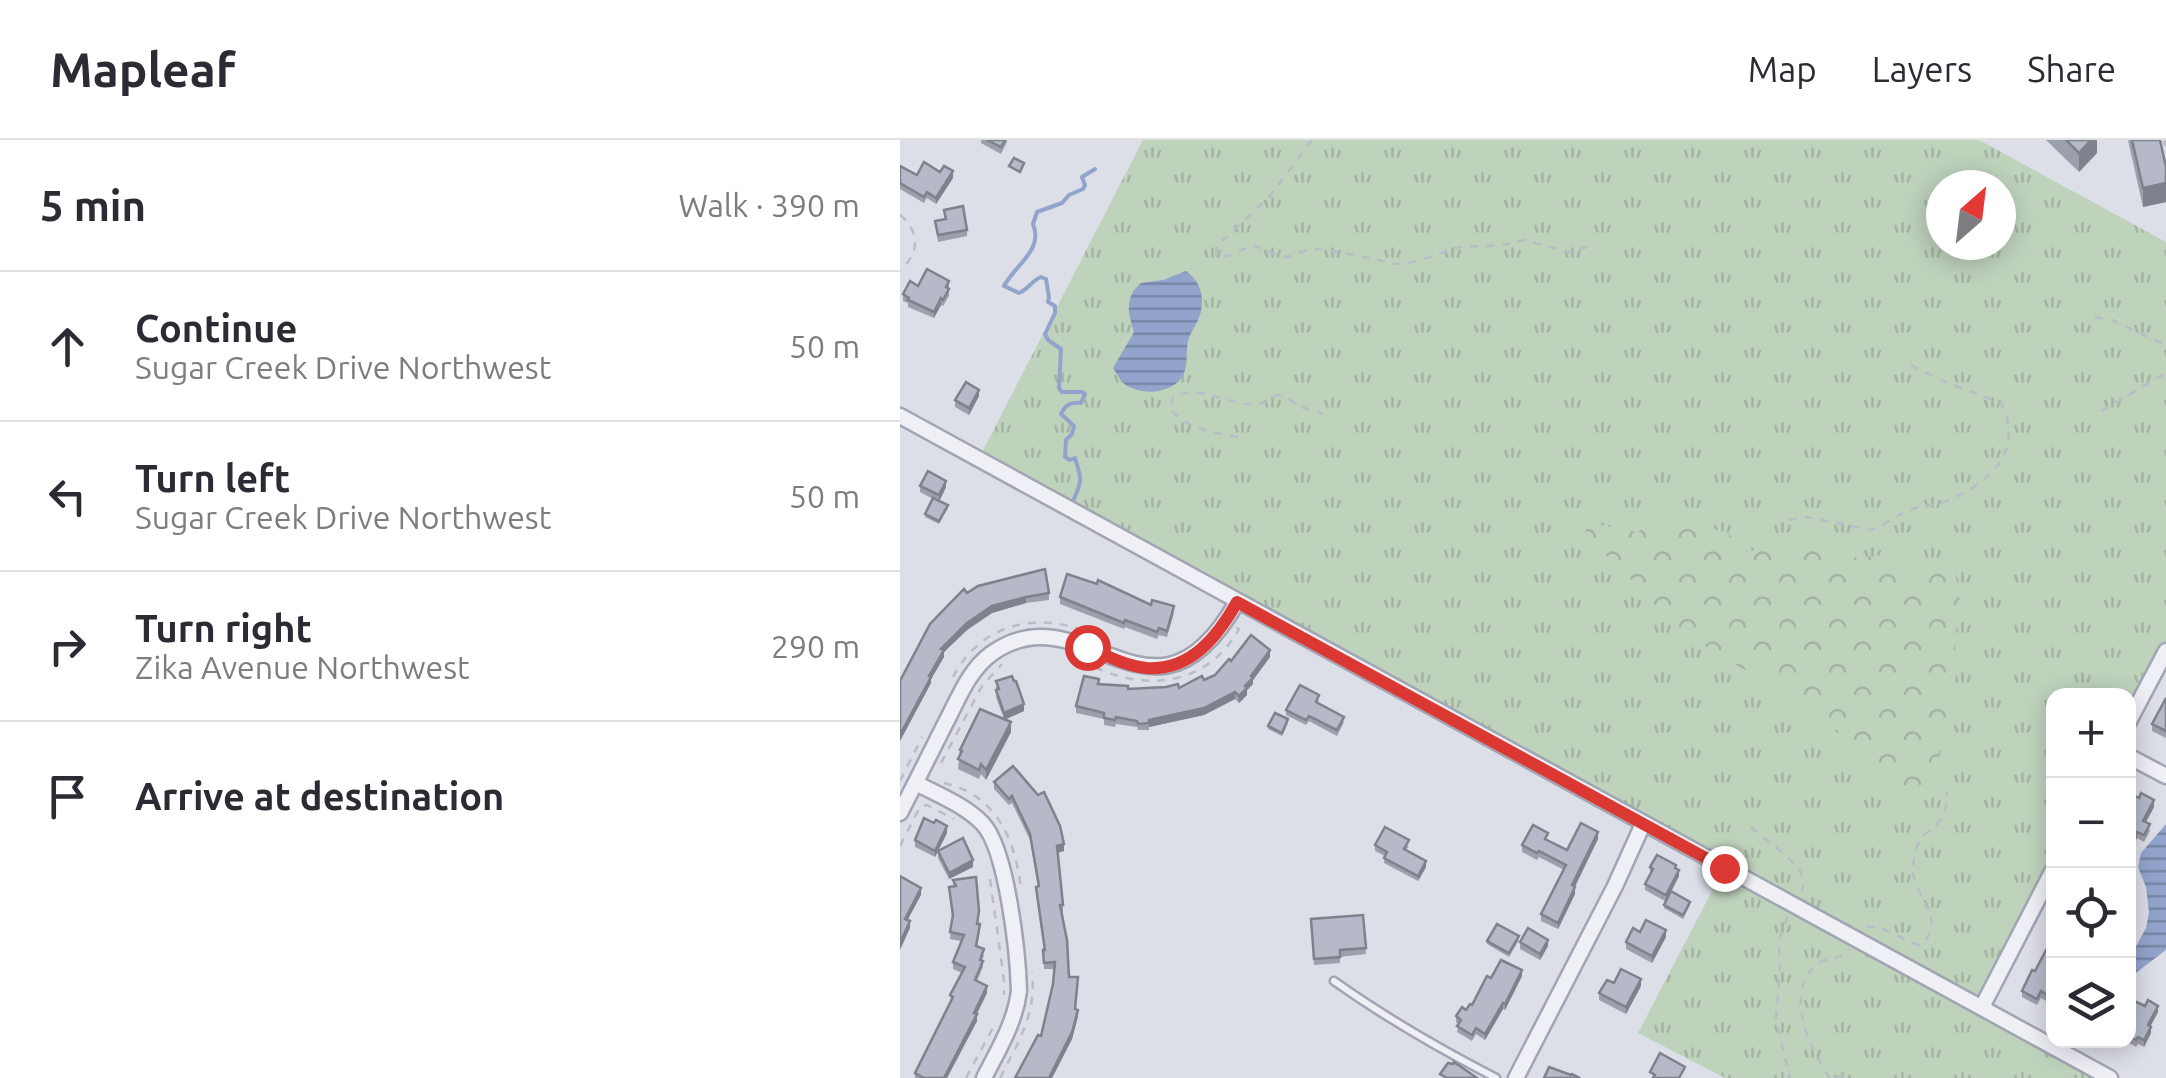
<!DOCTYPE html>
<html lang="en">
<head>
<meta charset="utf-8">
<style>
  body { margin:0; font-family:Ubuntu,sans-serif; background:#f7f7f7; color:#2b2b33 }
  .controls { position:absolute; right:30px; bottom:30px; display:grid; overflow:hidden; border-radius:20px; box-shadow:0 5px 25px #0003 }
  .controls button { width:90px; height:90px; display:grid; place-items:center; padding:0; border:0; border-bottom:2px solid #e1e1e2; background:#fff; color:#2b2b33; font:50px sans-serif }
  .compass { position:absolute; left:1026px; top:30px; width:90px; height:90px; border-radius:50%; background:#fff; box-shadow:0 5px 25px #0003; rotate:28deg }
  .stop { position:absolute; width:30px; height:30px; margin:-22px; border:8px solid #db3833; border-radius:50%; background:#fff }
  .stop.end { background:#db3833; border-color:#fff; box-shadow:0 2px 10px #0008 }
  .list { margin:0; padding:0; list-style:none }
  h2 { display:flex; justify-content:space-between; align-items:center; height:130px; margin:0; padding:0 40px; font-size:42px }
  h2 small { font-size:32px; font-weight:400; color:#7c7c81 }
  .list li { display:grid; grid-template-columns:65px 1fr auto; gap:30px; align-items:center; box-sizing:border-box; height:150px; padding:0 40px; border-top:2px solid #e1e1e2 }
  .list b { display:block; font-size:38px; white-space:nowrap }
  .list p { margin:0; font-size:32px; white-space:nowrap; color:#7c7c81 }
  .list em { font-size:32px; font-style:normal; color:#7c7c81 }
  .icon { flex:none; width:55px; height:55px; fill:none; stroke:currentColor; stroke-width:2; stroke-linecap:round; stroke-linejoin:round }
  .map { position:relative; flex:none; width:1266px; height:938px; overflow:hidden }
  header { display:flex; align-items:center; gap:60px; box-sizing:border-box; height:140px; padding:0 50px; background:#fff; border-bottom:2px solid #e1e1e2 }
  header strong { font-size:48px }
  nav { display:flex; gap:55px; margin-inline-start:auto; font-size:35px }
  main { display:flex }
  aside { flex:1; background:#fff }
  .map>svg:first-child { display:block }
</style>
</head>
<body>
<header>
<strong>Mapleaf</strong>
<nav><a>Map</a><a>Layers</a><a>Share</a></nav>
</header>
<main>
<aside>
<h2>5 min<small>Walk · 390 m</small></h2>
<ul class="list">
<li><svg class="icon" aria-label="ahead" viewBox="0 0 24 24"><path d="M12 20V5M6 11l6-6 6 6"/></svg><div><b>Continue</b><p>Sugar Creek Drive Northwest</p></div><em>50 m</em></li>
<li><svg class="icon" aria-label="left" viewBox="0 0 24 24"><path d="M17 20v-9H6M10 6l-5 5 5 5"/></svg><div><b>Turn left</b><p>Sugar Creek Drive Northwest</p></div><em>50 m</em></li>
<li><svg class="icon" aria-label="right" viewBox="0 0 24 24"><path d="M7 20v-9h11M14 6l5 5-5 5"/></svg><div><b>Turn right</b><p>Zika Avenue Northwest</p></div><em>290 m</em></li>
<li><svg class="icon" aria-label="arrive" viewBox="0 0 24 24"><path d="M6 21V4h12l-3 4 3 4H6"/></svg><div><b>Arrive at destination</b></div></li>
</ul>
</aside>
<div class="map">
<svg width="1266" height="938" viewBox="0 0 1266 938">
  <defs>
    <pattern id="grass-tufts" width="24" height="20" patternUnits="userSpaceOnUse" patternTransform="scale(2.5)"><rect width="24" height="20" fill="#bed2bc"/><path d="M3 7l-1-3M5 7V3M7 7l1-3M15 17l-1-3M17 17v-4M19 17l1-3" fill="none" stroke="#a3b4a3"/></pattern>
    <pattern id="forest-crowns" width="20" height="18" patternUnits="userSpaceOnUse" patternTransform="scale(2.5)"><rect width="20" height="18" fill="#bed2bc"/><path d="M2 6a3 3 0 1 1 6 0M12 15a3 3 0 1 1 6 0" fill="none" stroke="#a3b4a3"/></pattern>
    <pattern id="water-rules" width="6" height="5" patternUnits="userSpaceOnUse" patternTransform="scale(2.5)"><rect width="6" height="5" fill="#93a4cc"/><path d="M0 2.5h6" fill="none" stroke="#7886a7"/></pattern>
  </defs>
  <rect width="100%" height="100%" fill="#dcdee8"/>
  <path fill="url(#grass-tufts)" fill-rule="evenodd" d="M243 0H1079L1266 102V511L1229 583 1228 556H1154L1153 728 1082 866 1206 938H825L738 893 824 728 78 320ZM1041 45H1101V105H1041Z"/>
  <polygon fill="url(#forest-crowns)" points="764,380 827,392 847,412 896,403 959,418 983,415 1002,428 1022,425 1055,431 1060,461 1055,502 1056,535 1046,590 1027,653 1010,659 965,625 950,596 907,577 891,550 843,529 760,479 745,453 686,396 685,382 737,392"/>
  <g fill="url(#water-rules)">
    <path d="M286 131C302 142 306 162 298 180 295 187 290 193 288 201 286 211 288 223 284 233 275 255 238 257 222 242 221 240 214 230 213 228L234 192C228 173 224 157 241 143L263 140Z"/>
    <polygon points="1266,684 1266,810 1233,835 1229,835 1229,819 1246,788 1249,772 1246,747 1238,727 1241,713"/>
  </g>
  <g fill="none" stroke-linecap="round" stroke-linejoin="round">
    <path stroke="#93a4cc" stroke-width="4" d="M174 359C183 338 181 338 175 318L170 320 165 317 166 300 172 294 174 286 161 274C166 264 171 262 181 263L185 254 182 252H162L159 248 161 209 148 200 145 194 155 173V166L148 162 149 157 146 139 141 137C131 141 129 149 119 153L104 146C115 125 144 110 133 84L137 72 162 63 169 55 183 49 185 45 182 37 195 29"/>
    <g stroke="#a1a4b2" stroke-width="11">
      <path id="service" d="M434 841C486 878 540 909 596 938"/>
    </g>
    <g stroke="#a1a4b2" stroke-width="19">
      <g id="minor">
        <polyline points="0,276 1210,938"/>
        <polyline points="1228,583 1266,511"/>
        <polyline points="1228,616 1266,636"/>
        <path d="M16 643C38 655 65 665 83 684 107 710 118 814 119 851 115 883 98 910 84 938"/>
        <path d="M0 673C15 644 30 614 45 584 58 560 68 531 91 514 183 447 253 610 337 462"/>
        <polyline points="1082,867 1154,728"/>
        <polyline points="616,938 715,746 743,684"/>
      </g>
    </g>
    <g stroke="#babcc6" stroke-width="2.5" stroke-dasharray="8 8" stroke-linecap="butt">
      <polyline points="412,0 370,56 317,106 316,115 328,116 353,105 379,116 388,117 407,110 423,109 498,124 514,122 560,107 603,105 624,100 669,112 687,107"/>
      <polyline points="1266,1 1264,3 1266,6"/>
      <path d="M0 75C20 91 20 114 0 130"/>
      <polyline points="1195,177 1212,180 1266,205"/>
      <polyline points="1201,271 1266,233"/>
      <path d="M338 297C314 293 287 289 270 269L273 257C301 242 337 271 362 263 368 262 372 258 377 255L386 257 401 267 423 274"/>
      <path d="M889 380 907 377 971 390C984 386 993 377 1005 372 1018 366 1031 366 1043 362 1087 346 1126 312 1101 263L1043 241 1009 224"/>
      <path d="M181 520C236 552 304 551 339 489L335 487"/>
      <path d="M53 537C83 480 141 471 196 495"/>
      <polyline points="41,623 82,546 102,524"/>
      <polyline points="0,641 22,597"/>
      <path d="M44 643C98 656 115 700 121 749"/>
      <path d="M851 687C864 699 895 719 902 735 906 744 904 744 901 752"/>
      <polyline points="0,706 20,667 27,665 54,679"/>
      <polyline points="90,739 104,840 104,855"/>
      <polyline points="888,777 882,789 879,803 880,828 876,880 890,938"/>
      <path d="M967 787C986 785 1000 800 1019 805 1052 783 1010 753 1013 727 1014 717 1016 705 1022 697 1025 693 1031 691 1034 687 1044 678 1048 664 1047 651"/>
      <polyline points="66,938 96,882"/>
      <path d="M100 938C118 903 137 873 132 832"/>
      <path d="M930 938C910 909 884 856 915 826 926 815 938 823 950 809"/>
      <polyline points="936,938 939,936 951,938"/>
    </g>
    <use href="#service" stroke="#eff0f6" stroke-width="6"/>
    <use href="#minor" stroke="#eff0f6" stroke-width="14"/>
  </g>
  <g fill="#9c9fac">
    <polygon points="81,0 107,0 107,2 101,14 81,3"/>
    <polygon points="1146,0 1197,0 1197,13 1179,32"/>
    <polygon points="1228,0 1260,0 1266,27 1266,62 1243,67"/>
    <polygon points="0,26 17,35 40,32 53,38 36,64 27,58 24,63 0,49"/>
    <polygon points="44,70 67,90 67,96 38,102 35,81 45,80"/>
    <polygon points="49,141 49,156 43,166 41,165 34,178 8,167 8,163 3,161 3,154"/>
    <polygon points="79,256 69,275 55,267 55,260"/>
    <polygon points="20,346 46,347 39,361 48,368 39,384 25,377 25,374 33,359 20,352"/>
    <polygon points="67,453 149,453 149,460 126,463 92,473 67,490 44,512 44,517 31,539 31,543 0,601 0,541"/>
    <polygon points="160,457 251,465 274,473 267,497 259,495 257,499 225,487 224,489 160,464"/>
    <polygon points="370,517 353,540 353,544 347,550 347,555 339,563 335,559 304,575 249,587 249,590 238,590 237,587 216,584 215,587 204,585 204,579 176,573 176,566 199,544 228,549 279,548 304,540 315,535 331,521"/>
    <polygon points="96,541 124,571 105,579 111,592 86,640 81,634 79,639 58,629 60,610 104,579 96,557"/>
    <polygon points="1266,558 1266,598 1252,591 1252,584"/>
    <polygon points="419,560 418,563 444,582 437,596 409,581 406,585 386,575 386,570"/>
    <polygon points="388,583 382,596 368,589 368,586"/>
    <polygon points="113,626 164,711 158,712 163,765 163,772 162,772 169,837 178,876 172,899 152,938 115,938 141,896 153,844 154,829 144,829 144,810 136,754 136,747 138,747 130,700 112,663 109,665 94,649 94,642"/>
    <polygon points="1228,652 1254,667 1246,682 1250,691 1244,702 1237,698 1229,714"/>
    <polygon points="47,693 38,711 73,727 49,739 38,718 38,712 35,717 15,707 15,700"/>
    <polygon points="698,699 675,747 675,754 658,789 641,781 641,774 664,730 639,717 637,720 622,712 622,705 648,700 667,710"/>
    <polygon points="475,705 509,706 506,710 526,727 518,741 484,723 485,716 475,711"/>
    <polygon points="750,727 776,728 779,736 771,751 790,765 783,779 764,768 765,761 745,750 745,744 750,733"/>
    <polygon points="53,740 79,777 78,784 80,791 77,806 84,816 82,820 83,827 77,841 87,853 77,874 77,881 47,938 15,938 15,933 51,862 50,855 62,833 53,829 53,822 61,801 50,799 52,778 49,747 53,746"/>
    <polygon points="463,775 466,814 440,817 440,823 414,825 411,786"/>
    <polygon points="740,792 766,797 752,823 726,809 726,802"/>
    <polygon points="1154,795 1154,860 1151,864 1141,858 1137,865 1122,857 1122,851 1135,831"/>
    <polygon points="619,800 609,817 587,804 587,801"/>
    <polygon points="620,802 648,806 640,820 620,809"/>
    <polygon points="622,836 605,870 603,869 585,900 576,894 572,901 557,892 559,884 556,882 556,876 572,865 591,838"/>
    <polygon points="714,843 741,846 726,874 699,860 699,853"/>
    <polygon points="1228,858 1258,872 1250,886 1251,893 1244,907 1238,904 1236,907 1224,900 1228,900"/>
  </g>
  <g fill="#7f828c">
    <polygon points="1191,0 1197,0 1197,13 1179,32 1179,13"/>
    <polygon points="53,31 53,38 36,64 36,58"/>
    <polygon points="1266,43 1266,62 1243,67 1243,48"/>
    <polygon points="41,158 41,165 34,178 34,172"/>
    <polygon points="79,250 79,256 69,275 69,268"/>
    <polygon points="46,341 46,347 39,362 39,355"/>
    <polygon points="126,457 126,463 92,473 67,490 44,512 44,517 31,539 31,543 0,601 0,595 41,509 67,483 92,466"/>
    <polygon points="370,510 370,517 353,540 353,544 347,550 347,555 339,563 339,556 351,536"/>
    <polygon points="335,552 335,559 304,575 249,587 249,580"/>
    <polygon points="124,564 124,571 104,580 104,573"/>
    <polygon points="111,582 111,592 86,640 86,630"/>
    <polygon points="1254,660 1254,667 1243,687 1243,681"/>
    <polygon points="47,686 47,693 35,717 35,711"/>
    <polygon points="698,692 698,699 672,752 672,745"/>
    <polygon points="1237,692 1237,698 1229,714 1229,708"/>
    <polygon points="164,704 164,711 157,713 157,706"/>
    <polygon points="73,720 73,727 49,739 49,733"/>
    <polygon points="526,721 526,727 518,741 518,736"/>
    <polygon points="779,730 779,736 766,762 766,755"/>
    <polygon points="675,747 675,754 658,789 658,783"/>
    <polygon points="21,748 21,755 5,785 5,779"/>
    <polygon points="10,781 10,788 0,810 0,803"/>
    <polygon points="766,790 766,797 752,823 752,816"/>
    <polygon points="648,800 648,806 640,820 640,814"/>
    <polygon points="622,830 622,836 605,870 605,864"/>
    <polygon points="741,839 741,846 726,874 726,867"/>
    <polygon points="87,846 87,853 74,879 74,873"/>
    <polygon points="603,863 603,869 585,900 585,894"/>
    <polygon points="1258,866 1258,872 1248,891 1248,885"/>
    <polygon points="178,870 178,876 172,899 152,938 149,938"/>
    <polygon points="77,874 77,881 47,938 44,938"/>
    <polygon points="1251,887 1251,893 1244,907 1244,900"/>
  </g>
  <g fill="#b5b9c8" stroke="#7f828c" stroke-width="2.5">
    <polygon points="87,0 105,0 101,7"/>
    <polygon points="1166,0 1191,0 1179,13"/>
    <polygon points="1232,0 1260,0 1266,27 1266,43 1243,48"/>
    <polygon points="114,18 124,23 120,32 109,26"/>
    <polygon points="24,22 40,32 44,26 53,31 36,58 27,52 24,57 0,43 0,26 17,35"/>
    <polygon points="63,66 67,90 38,95 35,81 46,79 44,70"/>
    <polygon points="27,129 49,141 46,147 49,149 43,160 41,158 34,172 8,160 9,158 3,154 10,141 18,146"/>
    <polygon points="66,242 79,250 69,268 55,260"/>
    <polygon points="28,331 46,341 39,355 20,346"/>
    <polygon points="33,358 48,365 39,381 25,374"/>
    <polygon points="145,429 149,453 126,457 92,466 67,483 41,509 44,510 29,536 31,537 0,595 0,541 30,484 64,449 67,453 78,446"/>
    <polygon points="167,434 197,444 198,440 251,465 252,460 274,466 267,491 259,488 257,492 225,480 224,483 160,457"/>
    <polygon points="351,495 370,510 351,536 353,538 345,546 347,548 339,556 335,552 304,568 249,580 249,583 238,584 237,581 216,577 215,580 204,578 204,573 176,566 184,536 199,539 198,544 228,546 228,549 266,547 278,544 279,548 302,536 304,540 315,535 329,519 331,521"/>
    <polygon points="112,536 114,541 116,541 124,564 104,573 96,550 99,549 96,541"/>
    <polygon points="400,545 419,555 416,562 444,577 437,590 409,576 406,580 386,570"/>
    <polygon points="1266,558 1266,591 1252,584"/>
    <polygon points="80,569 111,582 86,630 81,624 79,630 58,619 62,611 60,610"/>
    <polygon points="375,573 388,579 382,593 368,586"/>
    <polygon points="113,626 138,655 144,652 160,686 164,704 157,706 163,765 160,765 167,800 169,837 178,837 175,869 178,870 172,892 149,938 115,938 138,895 141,896 153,844 155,822 144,823 143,810 145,810 136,747 139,746 130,694 112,656 109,659 94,642"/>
    <polygon points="1228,652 1239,658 1241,653 1254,660 1243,681 1250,684 1244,695 1237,692 1229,708"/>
    <polygon points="24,678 34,683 36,680 47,686 35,711 15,700"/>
    <polygon points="681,683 698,692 672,745 675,747 658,783 641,774 666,725 639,711 637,713 622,705 633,685 648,693 645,699 667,710"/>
    <polygon points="485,687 509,700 504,709 526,721 518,736 484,718 487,712 475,705"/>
    <polygon points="63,698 73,720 49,733 38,711"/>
    <polygon points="757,715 776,725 775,728 779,730 766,755 745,744 753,729 750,727"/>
    <polygon points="0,736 21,748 5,779 10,781 0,803"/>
    <polygon points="76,737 79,771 77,784 80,784 76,806 84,809 80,820 83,821 75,840 87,846 74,873 77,874 44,938 24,938 15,933 53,857 50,855 65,827 53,822 64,795 50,792 53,775 49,747 56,746 53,740"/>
    <polygon points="771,751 790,762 783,775 764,765"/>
    <polygon points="463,775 466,808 440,810 440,817 414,819 411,779"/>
    <polygon points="746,780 766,790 752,816 726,802 733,788 740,792"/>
    <polygon points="597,784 619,796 609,813 587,801"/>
    <polygon points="628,788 648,800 640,814 620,802"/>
    <polygon points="1154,795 1154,853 1151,857 1141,851 1137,859 1122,851 1132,830 1135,831"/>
    <polygon points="601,820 622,830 605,864 603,863 585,894 576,888 572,895 557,886 561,880 556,876 562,867 566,870 570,864 572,865 587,836 591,838"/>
    <polygon points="721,829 741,839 726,867 699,853 707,840 714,843"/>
    <polygon points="1228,858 1245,866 1248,860 1258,866 1248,885 1251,887 1244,900 1238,897 1236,900 1228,896"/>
    <polygon points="760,913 785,927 779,938 753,938 755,935 750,932"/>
    <polygon points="554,922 577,938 547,938 540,934 548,923 553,924"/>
    <polygon points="649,927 671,935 672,934 680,938 644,938"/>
  </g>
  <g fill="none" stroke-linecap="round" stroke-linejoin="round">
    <path stroke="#db3833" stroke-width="12" d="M187 507C205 515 226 526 247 528 291 531 318 496 337 462L824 728"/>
  </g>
</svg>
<div class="controls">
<button>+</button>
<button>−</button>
<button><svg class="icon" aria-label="locate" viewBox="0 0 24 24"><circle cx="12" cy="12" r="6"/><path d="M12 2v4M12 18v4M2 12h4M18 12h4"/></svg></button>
<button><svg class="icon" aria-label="layers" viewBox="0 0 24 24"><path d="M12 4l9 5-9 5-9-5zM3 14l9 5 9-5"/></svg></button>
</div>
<svg class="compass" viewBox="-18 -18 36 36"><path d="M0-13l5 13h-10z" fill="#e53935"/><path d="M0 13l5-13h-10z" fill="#7c7c81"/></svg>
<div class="stop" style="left:187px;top:507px"></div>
<div class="stop end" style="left:824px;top:728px"></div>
</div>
</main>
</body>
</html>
